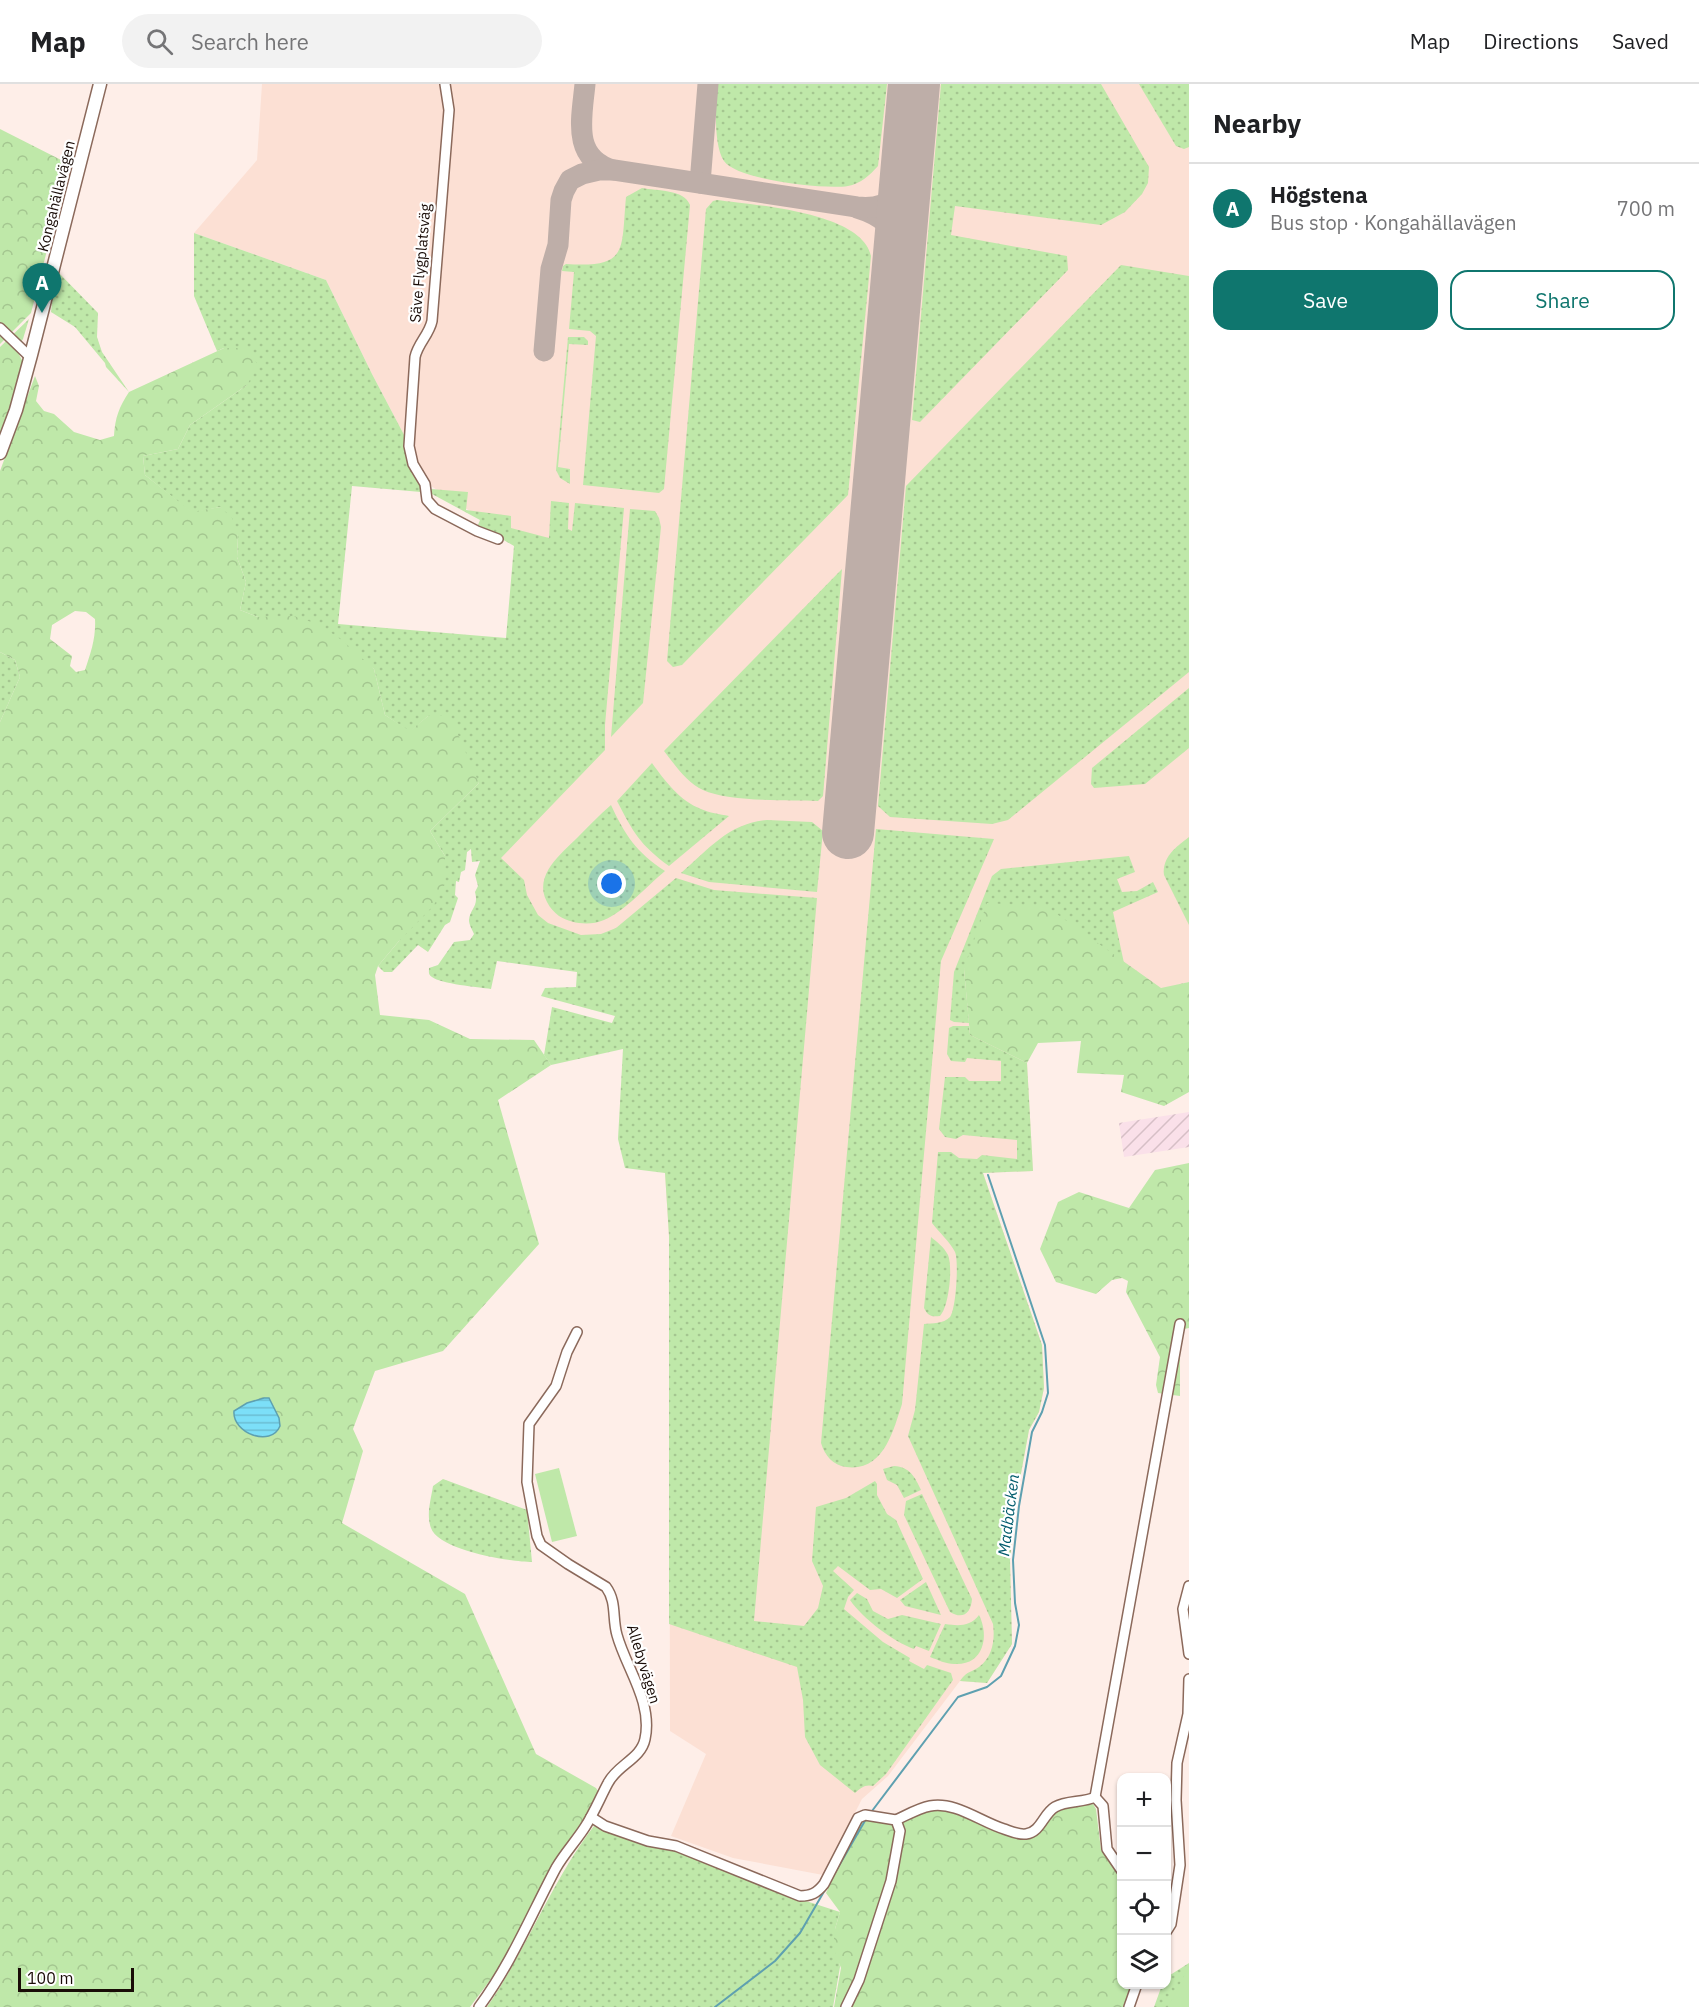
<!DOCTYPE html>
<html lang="en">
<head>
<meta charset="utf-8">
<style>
  body { margin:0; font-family:"IBM Plex Sans",sans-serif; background:#f2f2f2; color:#202124 }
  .controls { position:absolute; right:18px; bottom:18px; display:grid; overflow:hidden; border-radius:12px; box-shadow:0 2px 4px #0004 }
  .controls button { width:54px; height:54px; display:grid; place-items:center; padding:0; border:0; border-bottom:2px solid #e0e0e0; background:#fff; color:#202124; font:30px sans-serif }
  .scale { position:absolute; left:18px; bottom:15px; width:116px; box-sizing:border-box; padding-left:6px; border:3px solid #190c07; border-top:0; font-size:16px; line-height:21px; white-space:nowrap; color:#190c07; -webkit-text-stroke:4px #fff; paint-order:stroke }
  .you { position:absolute; left:612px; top:800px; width:21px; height:21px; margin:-15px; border:4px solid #fff; border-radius:50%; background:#1a73e8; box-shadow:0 0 0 9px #1a73e833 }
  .badge { display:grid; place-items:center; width:39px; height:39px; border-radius:50%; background:#0f766e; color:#fff; font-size:20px; font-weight:700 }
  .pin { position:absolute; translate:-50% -50px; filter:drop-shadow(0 2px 3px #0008) }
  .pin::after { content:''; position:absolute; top:32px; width:21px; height:18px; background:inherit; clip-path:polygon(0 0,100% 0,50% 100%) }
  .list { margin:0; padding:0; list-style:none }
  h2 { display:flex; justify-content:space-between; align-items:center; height:78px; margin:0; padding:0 24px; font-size:26px }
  h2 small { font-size:20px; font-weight:400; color:#757577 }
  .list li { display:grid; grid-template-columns:39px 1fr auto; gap:18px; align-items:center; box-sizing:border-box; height:90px; padding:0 24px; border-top:2px solid #e0e0e0 }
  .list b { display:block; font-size:22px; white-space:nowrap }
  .list p { margin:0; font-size:20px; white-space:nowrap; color:#757577 }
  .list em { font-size:20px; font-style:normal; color:#757577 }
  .actions { display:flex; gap:12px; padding:18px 24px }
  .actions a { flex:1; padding:14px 0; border:2px solid #0f766e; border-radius:18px; text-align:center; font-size:21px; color:#0f766e }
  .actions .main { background:#0f766e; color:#fff }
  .icon { flex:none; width:33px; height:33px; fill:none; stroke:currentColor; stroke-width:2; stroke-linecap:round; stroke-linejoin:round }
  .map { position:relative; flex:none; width:1189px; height:1923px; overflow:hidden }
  header { display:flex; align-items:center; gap:36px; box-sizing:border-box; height:84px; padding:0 30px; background:#fff; border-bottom:2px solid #e0e0e0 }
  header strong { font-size:28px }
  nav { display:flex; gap:33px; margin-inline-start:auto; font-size:21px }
  .search { width:420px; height:54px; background:#f2f2f2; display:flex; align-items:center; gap:15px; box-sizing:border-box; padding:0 21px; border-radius:33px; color:#757577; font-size:22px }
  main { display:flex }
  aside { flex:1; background:#fff }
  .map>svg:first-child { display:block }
</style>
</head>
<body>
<header>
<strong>Map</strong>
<div class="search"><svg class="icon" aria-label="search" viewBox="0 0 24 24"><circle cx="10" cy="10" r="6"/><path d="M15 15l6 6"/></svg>Search here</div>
<nav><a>Map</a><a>Directions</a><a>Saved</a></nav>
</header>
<main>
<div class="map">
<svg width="1189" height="1923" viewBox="0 0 1189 1923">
  <defs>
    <pattern id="industrial-furrows" width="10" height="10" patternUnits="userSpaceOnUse" patternTransform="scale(1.5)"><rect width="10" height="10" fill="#fae0e9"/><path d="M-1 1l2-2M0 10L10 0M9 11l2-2" fill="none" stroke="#d6bfc6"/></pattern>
    <pattern id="grass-dots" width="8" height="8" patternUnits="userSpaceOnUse" patternTransform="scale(1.5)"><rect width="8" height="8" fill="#bfe8a9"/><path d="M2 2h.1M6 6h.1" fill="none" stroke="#a4c690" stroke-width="1.8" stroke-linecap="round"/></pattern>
    <pattern id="forest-crowns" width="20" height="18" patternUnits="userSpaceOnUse" patternTransform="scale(1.5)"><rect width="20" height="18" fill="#bfe8a9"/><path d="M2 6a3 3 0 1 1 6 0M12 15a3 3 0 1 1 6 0" fill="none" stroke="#a4c690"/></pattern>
    <pattern id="water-rules" width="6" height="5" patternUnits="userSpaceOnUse" patternTransform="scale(1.5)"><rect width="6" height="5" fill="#7cdff8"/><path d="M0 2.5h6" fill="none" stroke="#6bbed3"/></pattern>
  </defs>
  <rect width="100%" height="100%" fill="#feeee8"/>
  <polygon fill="#fce0d4" points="262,0 1189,0 1189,898 1161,905 1124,879 964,885 970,950 1027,979 1033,1087 983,1089 1042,1261 1044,1304 1039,1328 1029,1346 1015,1422 1010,1476 1012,1560 987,1599 960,1597 888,1692 862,1715 823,1791 733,1774 671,1752 706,1670 670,1647 669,1152 665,1089 658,887 525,858 482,774 571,492 431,402 372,290 326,196 194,149 257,76"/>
  <polygon fill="url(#industrial-furrows)" points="1189,1028 1189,1063 1124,1073 1119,1039"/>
  <g fill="url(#grass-dots)">
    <path d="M717 0H887L878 82C870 91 860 100 848 102 825 106 737 96 724 77 713 61 716 19 717 0Z"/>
    <polygon points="941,0 1101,0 1149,83 1148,99 1142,110 1125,128 1101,141 955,122 951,151 1067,172 1068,186 920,338 912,336"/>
    <polygon points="1139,0 1189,0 1189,63 1184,65 1176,62"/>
    <path d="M642 104C657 107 684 105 690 121L664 405 659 409 583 401 596 252 590 247 569 245 574 188 562 187 563 182 566 180C629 184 621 167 626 113Z"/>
    <path d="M717 116C754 121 862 128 871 172L848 411 682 581 673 583 667 577 706 125 713 117Z"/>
    <path d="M194 149 326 196 372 290 431 402 420 400 421 408 352 402 338 540 506 554 514 462 478 441 480 436 432 410 431 405 468 408 466 426 511 432V444L549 454 551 417 569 419 568 445 572 447 575 419 624 424 605 641V666L501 774 524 796 527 811 538 831 548 839 581 851 601 850 616 844 676 794 714 806 817 814 754 1537 804 1542 818 1524 823 1502 812 1477 816 1423 846 1414 875 1397 877 1400V1411L887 1430 896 1436 923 1495 897 1514 881 1505 870 1506 838 1482 833 1487 854 1506 848 1513 844 1525 883 1558 910 1574 909 1577 924 1585 927 1581 951 1589 953 1596 886 1690 873 1702C865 1700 861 1704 855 1709L820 1681 805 1653 803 1616 797 1583 669 1540V1152L665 1089 625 1084 618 1055 623 965 551 981 544 971 552 923 612 939 615 932 541 912 545 904 576 903 577 888 497 877 491 905C478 903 441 900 432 893 428 890 429 889 429 884L438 881 454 858 470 856 474 850C472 845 469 841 469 836 470 824 479 823 475 808L478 802 475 791 480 777 472 778 471 765 467 768 465 786 461 788 459 798 456 797 455 811 458 814 450 838 445 841 428 868 418 861 392 888H384L378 882 399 857 445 772 430 747 479 699 428 632 410 648 385 631 374 585 294 533H258L240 526 246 498 237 473 238 452 220 423 192 429 145 391 143 372 178 365 190 341 247 301 224 264 217 267 194 212Z"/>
    <polygon points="1121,181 1189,192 1189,588 1008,736 992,740 890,733 878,722 906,402"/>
    <polygon points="56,186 98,229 97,253 102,268 129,308 106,283 105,279 75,243 51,228"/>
    <polygon points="568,253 584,253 588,257 588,261 569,260 558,383 570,385 570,400 560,394 556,386"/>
    <polygon points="630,425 655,427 659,434 661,443 643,619 611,653"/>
    <path d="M842 485 823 712 818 717C789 716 728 718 703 706 687 699 675 681 664 667Z"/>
    <polygon points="0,568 15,576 20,593 0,638"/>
    <polygon points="1189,604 1189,664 1145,700 1094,704 1091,700 1092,684"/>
    <path d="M652 679C665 697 680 717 701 725 709 729 720 730 729 732L669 782C640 761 633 748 617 717Z"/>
    <path d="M611 721C625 751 636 768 665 787 647 802 625 827 604 836 590 842 572 840 559 832 554 828 550 824 547 818 533 791 561 770 578 753 589 742 599 731 611 721Z"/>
    <path d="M767 736 812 738 823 747 817 808 709 798 681 789C709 765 729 739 767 736Z"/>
    <path d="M876 745 994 755 941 877 902 1320C893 1347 884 1388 846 1383 833 1381 825 1372 821 1359Z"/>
    <path d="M1189 753V841L1164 791C1162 773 1176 763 1189 753Z"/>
    <polygon points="1129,772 1135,788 1117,795 1122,808 1137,807 1153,798 1158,808 1113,828 1124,879 1047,824 964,885 969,939 954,938 950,936 954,888 992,792 1001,785"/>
    <path d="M953 942H969L970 951 1027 979 1033 1087 983 1089 1042 1261 1044 1304 1039 1328 1029 1346 1015 1422 1010 1476 1012 1560 987 1599 960 1597C967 1587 970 1589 979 1583 993 1573 995 1555 993 1540L908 1352 915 1326 924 1240C933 1239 943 1240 950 1233 956 1226 959 1177 955 1168 950 1158 939 1148 932 1139L938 1068H951L959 1074 977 1075 982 1071 1017 1075V1056L963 1051 956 1055 945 1053 939 1045 945 993H965L969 997H1001V977L967 974 965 978 951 977 947 970 949 944Z"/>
    <path d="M931 1153C937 1158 944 1163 948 1171 953 1183 949 1223 940 1232 931 1233 928 1232 924 1224Z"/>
    <path d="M894 1382C910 1383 915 1393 921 1406L904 1414 897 1401 887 1396 883 1385Z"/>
    <path d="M443 1395 527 1426 532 1478C510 1478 438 1466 431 1444 426 1431 431 1415 433 1402Z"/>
    <path d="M922 1410 972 1515C971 1529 963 1536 950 1528L904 1431 906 1417Z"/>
    <polygon points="926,1498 941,1531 905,1522 900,1516"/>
    <path d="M857 1509 867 1515 873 1527 888 1535 902 1531 941 1540 929 1567 916 1562 914 1565C894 1558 862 1534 850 1516Z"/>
    <path d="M979 1531C990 1553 983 1582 954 1580 946 1580 938 1576 930 1573L945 1540C958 1542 970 1543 979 1531Z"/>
    <path d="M594 1742 647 1759 674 1765 806 1817 840 1828 835 1845 840 1883 833 1923H487C527 1865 551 1798 594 1742Z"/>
    <polygon points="1189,1879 1189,1923 1154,1923 1162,1901 1166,1900 1167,1893"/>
  </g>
  <g fill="url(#forest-crowns)" fill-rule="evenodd">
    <polygon points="0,45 69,80 31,229 0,260"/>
    <polygon points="29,235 23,255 16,265 23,278 9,329 0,351 0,263"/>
    <path d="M224 264H246L258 281 247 301 190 341 178 365 143 372 145 391 192 428 220 423 232 434 238 452 237 473 246 498 240 526 258 533 294 532 320 541 343 557 374 585 385 631 410 647 428 632H450L479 699 430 747 445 772V800L434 821 399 857 378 882 375 891 380 931 429 936 470 955 534 956 551 981 498 1016 539 1160 443 1267 375 1287 353 1345 363 1367 342 1439 465 1510 536 1670 596 1704 600 1710 509 1871 470 1923H0V638L20 593 15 576 0 568V387L35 292 39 302 36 317 44 327 54 330 74 348 100 356 114 352C115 334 119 323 129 308ZM75 527 86 528 95 535C96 554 91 568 85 586L76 588 70 582 72 572 50 555 52 541Z"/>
    <polygon points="987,819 1047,823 1161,904 1189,898 1189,1008 1164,1022 1121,1008 1124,991 1077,989 1081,957 1038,959 1027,979 970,951 964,885"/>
    <polygon points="1189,1079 1189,1244 1184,1245 1180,1268 1180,1312 1158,1309 1156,1301 1160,1273 1126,1208 1128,1197 1122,1194 1112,1196 1096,1210 1056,1198 1040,1165 1058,1118 1079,1108 1129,1124 1155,1086"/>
    <polygon points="1093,1720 1096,1725 1101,1766 1121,1795 1122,1900 1132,1901 1123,1923 834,1923 841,1884 833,1863 835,1845 840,1828 826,1809 861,1736 865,1734 898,1741 923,1727 948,1724 1014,1753 1029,1754 1039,1749 1057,1726"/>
  </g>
  <g fill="#bfe8a9">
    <polygon points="559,1384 577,1452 552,1458 535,1390"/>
    <polygon points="1189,1882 1189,1923 1168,1923"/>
  </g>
  <path fill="url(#water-rules)" stroke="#5ea0b0" stroke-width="1.5" d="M264 1314H269L279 1334 280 1342C271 1364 232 1349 234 1327L247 1319Z"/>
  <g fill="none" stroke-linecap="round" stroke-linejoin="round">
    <g stroke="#5ea0b0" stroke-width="2">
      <polyline points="872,1727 958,1613 987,1603 1001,1592 1015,1562 1019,1541 1015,1519 1013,1476 1019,1422 1032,1348 1042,1328 1048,1309 1045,1261 988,1091"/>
      <polyline points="715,1923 775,1877 800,1849 866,1735"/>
    </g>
    <g stroke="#beaea8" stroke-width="21">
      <path d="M585 0C582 33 571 74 613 86"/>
      <polyline points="700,99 708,0"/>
      <path d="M857 124C877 130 898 142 898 166L893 238"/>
      <path d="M544 267 551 185 558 161 561 116 564 107 570 96 582 90 599 86H614L857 123C899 128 903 99 907 66 909 50 910 35 912 19"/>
    </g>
    <polyline stroke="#beaea8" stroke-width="52" points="848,749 914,0"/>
    <g stroke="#8b695b" stroke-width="12">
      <g id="street">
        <path d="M445 0 449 26 432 237C429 251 418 259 415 273L409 362 413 380 425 400 427 416 435 425 477 447 498 455"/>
        <polyline points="0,244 27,270 31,271"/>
        <polyline points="1189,1502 1183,1525 1189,1570"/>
        <polyline points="1095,1713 1180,1240"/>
        <path d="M591 1733 605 1742 648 1757 676 1762 800 1812C811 1812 817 1809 824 1800L858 1734 865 1731 896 1736 900 1747 891 1797 859 1896 846 1923"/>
        <path d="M896 1736C907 1731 919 1724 930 1722 955 1717 981 1738 1004 1745 1010 1747 1018 1751 1026 1750 1041 1748 1043 1730 1055 1723 1067 1716 1083 1719 1095 1713L1103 1722 1107 1765 1122 1787"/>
        <polyline points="1166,1848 1171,1840 1180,1781 1176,1716 1177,1679 1188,1630 1189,1595"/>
        <path d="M479 1923C511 1880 531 1831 556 1784 564 1770 576 1757 585 1743 594 1729 600 1714 608 1699 617 1681 641 1675 645 1655 653 1618 626 1584 617 1551 612 1534 617 1518 606 1503L568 1480 541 1461 537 1452 527 1398 529 1340 556 1302 567 1268 577 1248"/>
        <polyline points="1129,1923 1137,1900"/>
      </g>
    </g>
    <g stroke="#8b695b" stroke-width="15">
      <polyline id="secondary" points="0,369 16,326 31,271 100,0"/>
    </g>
    <use href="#street" stroke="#fff" stroke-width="9"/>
    <use href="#secondary" stroke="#fff" stroke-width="12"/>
  </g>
  <g text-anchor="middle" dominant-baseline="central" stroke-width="4.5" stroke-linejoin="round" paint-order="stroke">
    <g font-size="15" fill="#190c07" stroke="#fff">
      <text transform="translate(56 112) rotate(-76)">Kongahällavägen</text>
      <text transform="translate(420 179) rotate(-85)">Säve Flygplatsväg</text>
      <text transform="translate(644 1580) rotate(73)">Allebyvägen</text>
    </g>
    <g font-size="16" font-style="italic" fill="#005b6c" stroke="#fff">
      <text transform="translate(1008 1431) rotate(-83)">Madbäcken</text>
    </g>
  </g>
</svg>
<div class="controls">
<button>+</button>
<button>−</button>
<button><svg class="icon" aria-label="locate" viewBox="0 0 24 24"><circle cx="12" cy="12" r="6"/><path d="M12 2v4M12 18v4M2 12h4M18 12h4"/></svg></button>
<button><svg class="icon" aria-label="layers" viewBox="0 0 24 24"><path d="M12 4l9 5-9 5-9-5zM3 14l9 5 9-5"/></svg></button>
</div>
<div class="scale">100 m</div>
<div class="you"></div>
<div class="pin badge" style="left:42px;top:229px">A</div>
</div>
<aside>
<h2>Nearby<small></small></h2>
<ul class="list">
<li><span class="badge">A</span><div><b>Högstena</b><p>Bus stop · Kongahällavägen</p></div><em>700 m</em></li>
</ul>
<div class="actions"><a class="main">Save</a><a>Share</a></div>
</aside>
</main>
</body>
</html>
